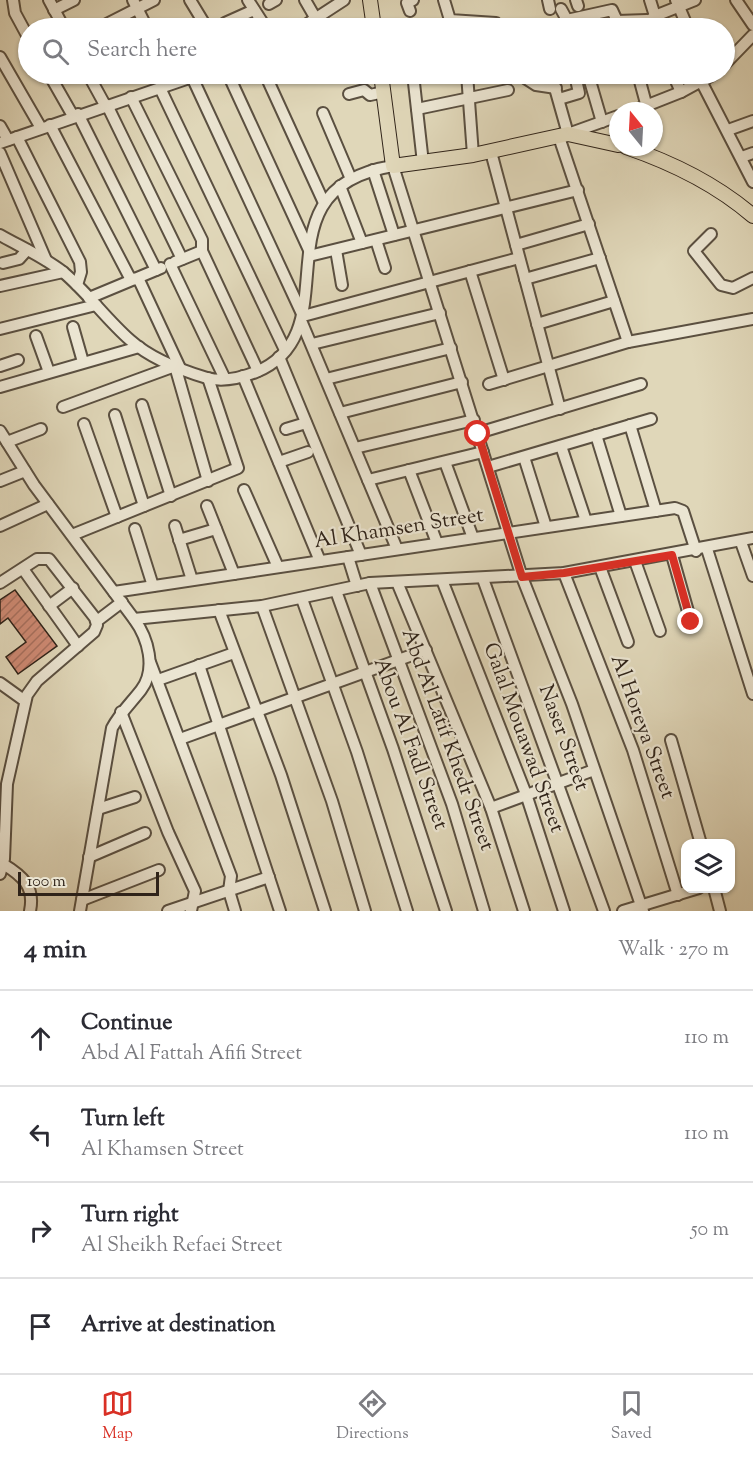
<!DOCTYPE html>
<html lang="en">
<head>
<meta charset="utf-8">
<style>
  body { margin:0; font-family:"Sorts Mill Goudy",serif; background:#f7f7f7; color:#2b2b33 }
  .controls { position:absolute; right:18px; bottom:18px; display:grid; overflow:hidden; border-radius:12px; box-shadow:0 2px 4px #0004 }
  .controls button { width:54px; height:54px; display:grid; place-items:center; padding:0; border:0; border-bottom:2px solid #e1e1e2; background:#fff; color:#2b2b33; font:30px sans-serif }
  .compass { position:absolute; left:609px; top:102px; width:54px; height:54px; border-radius:50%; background:#fff; box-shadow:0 2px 4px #0004; rotate:342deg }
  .scale { position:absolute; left:18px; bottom:15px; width:141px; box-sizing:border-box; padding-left:6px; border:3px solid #2f2319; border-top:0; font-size:16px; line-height:21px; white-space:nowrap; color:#2f2319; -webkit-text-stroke:4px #ebe5d2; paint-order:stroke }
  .stop { position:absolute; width:18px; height:18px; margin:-14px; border:4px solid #d93025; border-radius:50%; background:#fff }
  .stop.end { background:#d93025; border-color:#fff; box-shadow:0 2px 6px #0008 }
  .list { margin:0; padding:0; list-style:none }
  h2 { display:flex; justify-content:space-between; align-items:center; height:78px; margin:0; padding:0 24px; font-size:26px }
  h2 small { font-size:20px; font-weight:400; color:#7c7c81 }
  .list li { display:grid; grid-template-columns:39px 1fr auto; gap:18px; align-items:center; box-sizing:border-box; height:96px; padding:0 24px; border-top:2px solid #e1e1e2 }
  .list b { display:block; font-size:22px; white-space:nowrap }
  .list p { margin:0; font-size:20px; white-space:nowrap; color:#7c7c81 }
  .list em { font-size:20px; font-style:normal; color:#7c7c81 }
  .icon { flex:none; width:33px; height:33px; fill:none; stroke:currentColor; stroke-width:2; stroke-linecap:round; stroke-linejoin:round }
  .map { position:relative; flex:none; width:753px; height:911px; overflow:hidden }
  .search { position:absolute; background:#fff; box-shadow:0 2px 4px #0004; left:18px; right:18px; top:18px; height:66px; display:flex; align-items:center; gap:15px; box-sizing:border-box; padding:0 21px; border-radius:33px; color:#7c7c81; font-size:22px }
  .sheet { height:462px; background:#fff }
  nav { display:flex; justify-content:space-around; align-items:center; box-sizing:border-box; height:84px; border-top:2px solid #e1e1e2; background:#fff; font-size:16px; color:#7c7c81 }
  nav a { display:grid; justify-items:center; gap:3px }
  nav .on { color:#d93025 }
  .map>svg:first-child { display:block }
</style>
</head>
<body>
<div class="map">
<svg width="753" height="911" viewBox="0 0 753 911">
  <defs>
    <pattern id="building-hatch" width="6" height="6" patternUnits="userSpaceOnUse" patternTransform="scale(1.5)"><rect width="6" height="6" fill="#cf8b75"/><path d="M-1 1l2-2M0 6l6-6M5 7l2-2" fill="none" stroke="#a8715f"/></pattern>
  </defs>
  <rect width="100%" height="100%" fill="#e0d7b9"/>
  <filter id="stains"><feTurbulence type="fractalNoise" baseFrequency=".00333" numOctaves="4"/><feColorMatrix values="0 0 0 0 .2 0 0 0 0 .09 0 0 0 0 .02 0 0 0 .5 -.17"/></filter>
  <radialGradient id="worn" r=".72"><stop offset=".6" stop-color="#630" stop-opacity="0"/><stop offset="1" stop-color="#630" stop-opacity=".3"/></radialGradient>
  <polygon fill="url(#building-hatch)" stroke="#2f2319" stroke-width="1.5" points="15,590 57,646 18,674 6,657 26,642 8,618 0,624 0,600"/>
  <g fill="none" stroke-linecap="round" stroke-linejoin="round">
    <g stroke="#5b5041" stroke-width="14">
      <g id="minor">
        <polyline points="13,0 15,13 28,37"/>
        <polyline points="49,0 64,28"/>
        <polyline points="133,0 147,28"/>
        <polyline points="190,0 207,28"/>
        <polyline points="248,0 266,28"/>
        <polyline points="305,0 316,19"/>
        <polyline points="444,0 450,20 496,23 500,28"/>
        <polyline points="548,0 550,9"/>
        <polyline points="576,0 578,6"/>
        <polyline points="676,0 688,28"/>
        <polyline points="736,0 753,25"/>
        <polyline points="269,4 276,0"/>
        <polyline points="561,9 567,20 612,10 617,21 647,20"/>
        <polyline points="54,10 74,0"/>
        <polyline points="410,11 407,3 413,0"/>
        <polyline points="655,16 695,0"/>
        <polyline points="225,23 254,10"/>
        <polyline points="99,28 154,0"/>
        <polyline points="301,28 344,0"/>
        <polyline points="640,28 655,16 650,0"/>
        <polyline points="0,57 41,128"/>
        <polyline points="724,65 753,35"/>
        <polyline points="49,74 73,116"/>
        <polyline points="88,74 105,105"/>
        <polyline points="228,74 309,250"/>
        <polyline points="265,74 324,203"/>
        <polyline points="358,74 359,74"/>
        <polyline points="413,74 423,163"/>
        <polyline points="467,74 473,155"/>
        <polyline points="519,74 536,85 556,88"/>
        <polyline points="551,74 568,134 618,116"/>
        <polyline points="588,74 602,122"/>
        <polyline points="638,74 648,111"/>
        <polyline points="673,74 681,92"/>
        <polyline points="413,75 455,75"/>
        <polyline points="192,77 303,316 519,258"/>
        <polyline points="702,83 753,182"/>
        <polyline points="160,88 285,350"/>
        <polyline points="349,94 364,90 370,95 384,92"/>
        <polyline points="131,97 202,240 202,251 258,371"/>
        <polyline points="559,99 579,93 575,75"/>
        <polyline points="107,105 182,259"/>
        <polyline points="417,109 508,90"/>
        <polyline points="633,111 681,92 714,74"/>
        <polyline points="323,113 351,179"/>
        <polyline points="78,114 156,270"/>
        <polyline points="50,125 130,278 139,280 180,368"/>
        <polyline points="0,126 8,140"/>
        <polyline points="728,130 753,121"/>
        <polyline points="17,137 80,262 81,272 77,285"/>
        <polyline points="559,137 628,342"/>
        <polyline points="0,143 201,74"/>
        <polyline points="491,152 560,409"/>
        <polyline points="0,153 46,260"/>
        <polyline points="742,157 753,153"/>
        <polyline points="373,170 394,235"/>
        <polyline points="340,186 362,243"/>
        <polyline points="711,234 694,251 721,285 733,288 753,278"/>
        <path d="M0 235C21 247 44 257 63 272 87 292 106 319 130 340 150 358 180 370 207 378 223 382 241 378 256 372 355 331 250 189 393 166L522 577 572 704 643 911"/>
        <polyline points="376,240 385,268"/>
        <polyline points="516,245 589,224"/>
        <polyline points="336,250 342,285"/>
        <polyline points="309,256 578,190"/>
        <polyline points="175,262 202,251"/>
        <polyline points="3,263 19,259 27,250"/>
        <polyline points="170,264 225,379"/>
        <polyline points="470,271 504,380"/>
        <polyline points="525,279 600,258"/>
        <polyline points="0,286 63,272"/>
        <polyline points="89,298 161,268"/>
        <polyline points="302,323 397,549"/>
        <polyline points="537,324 614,301"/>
        <polyline points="73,327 83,362"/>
        <polyline points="0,329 96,305"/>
        <polyline points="36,336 49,372"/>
        <polyline points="312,344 440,313"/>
        <polyline points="279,357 361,555"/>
        <polyline points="0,366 18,360"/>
        <polyline points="243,376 320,561"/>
        <polyline points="326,379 451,348"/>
        <polyline points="489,384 628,342 753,319"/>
        <polyline points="0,387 139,347"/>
        <polyline points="142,405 171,496"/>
        <polyline points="63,407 175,366 208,481"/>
        <polyline points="340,413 462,382"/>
        <polyline points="115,415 144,506"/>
        <polyline points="84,424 117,517"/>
        <polyline points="630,425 656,511"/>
        <polyline points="286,429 306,423"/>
        <path d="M0 431 34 485 134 619C148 638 157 669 141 690 131 703 120 713 112 728L80 911"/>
        <polyline points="478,433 641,384"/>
        <polyline points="596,435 621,516"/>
        <polyline points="7,442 41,429"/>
        <polyline points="561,446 586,521"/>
        <polyline points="355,448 474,420"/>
        <polyline points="524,457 546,527"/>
        <polyline points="279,462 308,452"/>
        <polyline points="445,462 473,538"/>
        <polyline points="488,467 651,419"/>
        <polyline points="409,470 437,543"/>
        <polyline points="368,480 483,452"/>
        <polyline points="0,481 25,471"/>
        <polyline points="244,490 278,567"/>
        <polyline points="207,506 234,574"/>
        <polyline points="0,526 48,504"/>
        <polyline points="175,526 192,580"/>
        <polyline points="135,529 153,586"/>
        <polyline points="72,535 238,468 208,378"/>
        <polyline points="179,540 216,529"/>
        <polyline points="741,542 753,576"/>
        <polyline points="707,549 753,694"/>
        <polyline points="672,555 691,622"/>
        <polyline points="348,557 357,586"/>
        <polyline points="635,561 660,631"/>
        <polyline points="600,567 628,642"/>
        <polyline points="23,569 78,646"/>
        <polyline points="564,573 633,750 678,895"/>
        <polyline points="483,579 604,911"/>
        <polyline points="442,580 526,794 564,911"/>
        <polyline points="397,582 491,808 524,911"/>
        <polyline points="0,583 37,559 49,559 95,618 97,625 94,632 37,681 27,695 7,784 4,859 0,874"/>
        <polyline points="370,583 452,804 484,911"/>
        <polyline points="336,591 393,749 446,911"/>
        <polyline points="114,592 675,508 683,511 696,551"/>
        <polyline points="302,599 357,752 407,911"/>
        <polyline points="49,606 73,588"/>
        <polyline points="262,606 332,801 365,911"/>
        <polyline points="219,610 281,775 325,911"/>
        <polyline points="134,619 262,606 370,583 564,573 753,538"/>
        <polyline points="97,621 122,602"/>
        <polyline points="150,662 231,876 229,891 235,911"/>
        <polyline points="199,665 280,911"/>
        <polyline points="158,680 234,653"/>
        <polyline points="0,683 25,701"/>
        <polyline points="121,712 168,832 195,891 191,911"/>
        <polyline points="180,739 426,650"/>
        <polyline points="671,740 701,844"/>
        <polyline points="491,808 594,770"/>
        <polyline points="98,809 135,797"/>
        <polyline points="89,857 145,833"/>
        <path d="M3 864C23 876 35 887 30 911"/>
        <polyline points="714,888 720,911"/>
        <polyline points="82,900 159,870"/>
        <polyline points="168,911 269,877"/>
        <polyline points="623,911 699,888"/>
      </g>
    </g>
    <g stroke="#2f2319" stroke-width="16">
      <g id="major">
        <polyline points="370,0 374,28"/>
        <polyline points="381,74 393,166 473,155 568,134 618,145"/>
        <path d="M626 147C673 163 716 184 753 216"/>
      </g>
    </g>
    <use href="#minor" stroke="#ebe5d2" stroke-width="10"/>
    <use href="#major" stroke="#e0d7b9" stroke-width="14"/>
  </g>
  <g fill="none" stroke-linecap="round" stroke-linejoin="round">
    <polyline stroke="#d93025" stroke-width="8" points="478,434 522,577 564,573 672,555 691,622"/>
  </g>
  <g text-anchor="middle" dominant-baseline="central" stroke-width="4.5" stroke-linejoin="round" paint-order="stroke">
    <g font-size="21" fill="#2f2319" stroke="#ebe5d2">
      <text transform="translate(399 529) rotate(-9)">Al Khamsen Street</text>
      <text transform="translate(642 727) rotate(70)">Al Horeya Street</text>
      <text transform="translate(523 738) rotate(70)">Galal Mouawad Street</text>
      <text transform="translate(563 738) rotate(70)">Naser Street</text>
      <text transform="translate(447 740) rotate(70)">Abd Al Latif Khedr Street</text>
      <text transform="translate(410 744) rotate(70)">Abou Al Fadl Street</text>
    </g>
  </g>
  <rect width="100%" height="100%" filter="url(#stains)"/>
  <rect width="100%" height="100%" fill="url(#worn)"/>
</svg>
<div class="controls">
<button><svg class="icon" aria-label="layers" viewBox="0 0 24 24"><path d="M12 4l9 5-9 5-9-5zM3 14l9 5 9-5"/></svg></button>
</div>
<svg class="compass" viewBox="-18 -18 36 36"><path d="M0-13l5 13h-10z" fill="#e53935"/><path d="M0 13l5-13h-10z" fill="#7c7c81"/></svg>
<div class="scale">100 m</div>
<div class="stop" style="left:478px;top:434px"></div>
<div class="stop end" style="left:691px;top:622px"></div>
<div class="search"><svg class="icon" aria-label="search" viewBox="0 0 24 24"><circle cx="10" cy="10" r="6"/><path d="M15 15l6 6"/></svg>Search here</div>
</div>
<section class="sheet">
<h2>4 min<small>Walk · 270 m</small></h2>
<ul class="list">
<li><svg class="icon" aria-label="ahead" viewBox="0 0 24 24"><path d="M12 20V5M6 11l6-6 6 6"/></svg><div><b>Continue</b><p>Abd Al Fattah Afifi Street</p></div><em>110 m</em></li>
<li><svg class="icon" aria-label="left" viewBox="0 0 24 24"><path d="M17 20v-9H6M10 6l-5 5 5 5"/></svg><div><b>Turn left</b><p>Al Khamsen Street</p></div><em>110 m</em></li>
<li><svg class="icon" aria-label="right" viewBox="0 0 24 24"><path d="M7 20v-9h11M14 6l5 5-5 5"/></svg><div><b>Turn right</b><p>Al Sheikh Refaei Street</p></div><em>50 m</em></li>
<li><svg class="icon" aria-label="arrive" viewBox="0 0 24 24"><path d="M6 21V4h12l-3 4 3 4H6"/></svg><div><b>Arrive at destination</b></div></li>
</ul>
</section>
<nav>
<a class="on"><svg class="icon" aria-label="map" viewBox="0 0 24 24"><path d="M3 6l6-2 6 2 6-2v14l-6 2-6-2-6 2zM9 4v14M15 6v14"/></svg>Map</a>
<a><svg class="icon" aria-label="directions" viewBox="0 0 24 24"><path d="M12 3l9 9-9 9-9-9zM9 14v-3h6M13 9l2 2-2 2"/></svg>Directions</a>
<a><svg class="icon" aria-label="saved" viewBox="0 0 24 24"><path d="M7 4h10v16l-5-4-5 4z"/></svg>Saved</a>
</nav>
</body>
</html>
